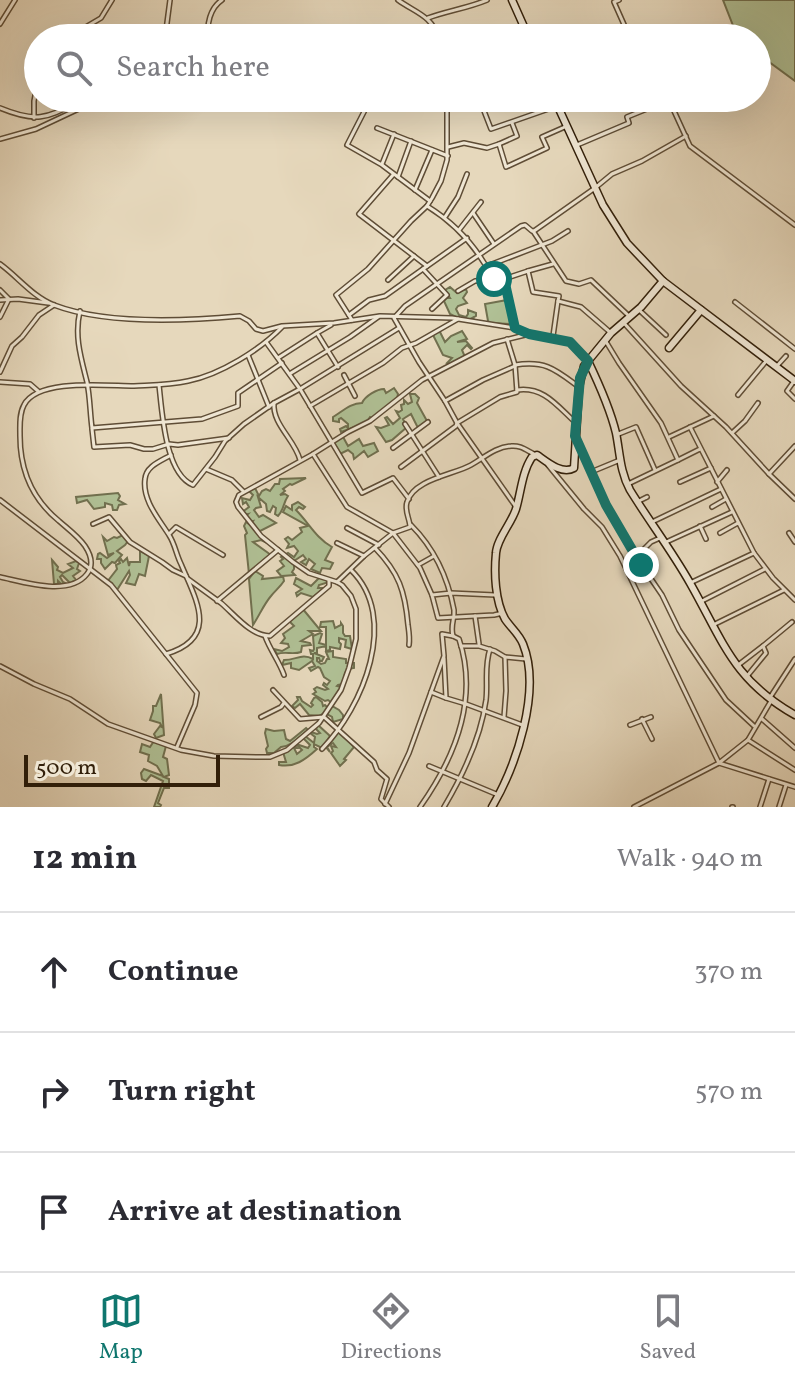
<!DOCTYPE html>
<html lang="en">
<head>
<meta charset="utf-8">
<style>
  body { margin:0; font-family:Vollkorn,serif; background:#f2f2f3; color:#2b2b33 }
  .scale { position:absolute; left:24px; bottom:20px; width:196px; box-sizing:border-box; padding-left:8px; border:4px solid #321f09; border-top:0; font-size:22px; line-height:28px; white-space:nowrap; color:#321f09; -webkit-text-stroke:6px #efe6d3; paint-order:stroke }
  .stop { position:absolute; width:24px; height:24px; margin:-18px; border:6px solid #0f766e; border-radius:50%; background:#fff }
  .stop.end { background:#0f766e; border-color:#fff; box-shadow:0 2px 8px #0008 }
  .list { margin:0; padding:0; list-style:none }
  h2 { display:flex; justify-content:space-between; align-items:center; height:104px; margin:0; padding:0 32px; font-size:34px }
  h2 small { font-size:26px; font-weight:400; color:#7c7c81 }
  .list li { display:grid; grid-template-columns:52px 1fr auto; gap:24px; align-items:center; box-sizing:border-box; height:120px; padding:0 32px; border-top:2px solid #e1e1e2 }
  .list b { display:block; font-size:30px; white-space:nowrap }
  .list em { font-size:26px; font-style:normal; color:#7c7c81 }
  .icon { flex:none; width:44px; height:44px; fill:none; stroke:currentColor; stroke-width:2; stroke-linecap:round; stroke-linejoin:round }
  .map { position:relative; flex:none; width:795px; height:807px; overflow:hidden }
  .search { position:absolute; background:#fff; box-shadow:0 8px 32px #0002; left:24px; right:24px; top:24px; height:88px; display:flex; align-items:center; gap:20px; box-sizing:border-box; padding:0 28px; border-radius:44px; color:#7c7c81; font-size:30px }
  .sheet { height:464px; background:#fff }
  nav { display:flex; justify-content:space-around; align-items:center; box-sizing:border-box; height:112px; border-top:2px solid #e1e1e2; background:#fff; font-size:22px; color:#7c7c81 }
  nav a { display:grid; justify-items:center; gap:4px }
  nav .on { color:#0f766e }
  .map>svg:first-child { display:block }
</style>
</head>
<body>
<div class="map">
<svg width="795" height="807" viewBox="0 0 795 807">
  <rect width="100%" height="100%" fill="#e6d8bc"/>
  <filter id="stains"><feTurbulence type="fractalNoise" baseFrequency=".0025" numOctaves="4"/><feColorMatrix values="0 0 0 0 .2 0 0 0 0 .09 0 0 0 0 .02 0 0 0 .5 -.17"/></filter>
  <radialGradient id="worn" r=".72"><stop offset=".6" stop-color="#630" stop-opacity="0"/><stop offset="1" stop-color="#630" stop-opacity=".3"/></radialGradient>
  <g fill="#b0c095" stroke="#71704f" stroke-width="2">
    <polygon points="723,0 795,0 795,81 757,53 757,38 743,38 734,28"/>
    <polygon points="450,287 457,293 466,289 467,292 463,298 467,303 458,306 456,309 459,315 466,317 468,314 468,310 476,313 476,316 472,318 477,321 460,319 450,314 444,301 446,298 450,298 445,290"/>
    <polygon points="507,300 510,324 491,323 488,321 485,304"/>
    <polygon points="439,330 445,342 451,336 462,331 467,339 457,342 466,341 472,348 471,349 467,345 462,350 465,357 450,364 447,363 452,358 443,355 433,335"/>
    <path d="M394 388 398 394 397 399 372 418 370 417 366 423 341 432 340 429 346 426 348 428V424L341 418 339 419V422L333 421V417C342 412 350 403 362 403 365 396 377 389 384 389L386 393Z"/>
    <polygon points="410,394 415,394 419,398 417,403 427,421 418,428 411,414 403,419 407,427 392,440 386,442 376,427 381,428 389,425 385,418 387,417 393,424 400,418 396,411 399,412 402,410 401,405 404,404 404,400 408,404 412,402"/>
    <polygon points="342,435 348,446 359,439 363,446 374,443 378,451 368,457 364,451 354,459 353,454 348,450 340,454 335,446 334,440"/>
    <path d="M306 478 292 485 290 484 283 489 285 491 280 495 285 494 288 496C283 503 284 510 278 516L275 514 276 508 273 506 270 512 267 511 266 504 258 497 261 507 256 508 254 510 259 517 263 515 276 523 258 532 268 541 267 543 261 540 253 542 271 555 249 574 245 535 247 533 244 526 246 522 253 527 251 524 253 521 249 522 245 517 248 514 244 515 241 513 249 507 246 502 243 504 242 498 250 500 253 495 247 489 254 486 259 496 262 491 266 489 270 491 275 484H279L280 479Z"/>
    <polygon points="118,493 120,496 118,500 125,504 119,505 117,510 113,510 112,505 105,503 105,507 94,509 87,500 77,503 76,497"/>
    <path d="M298 502 305 507 303 509 299 507 296 510C309 523 316 538 332 547L325 560 333 563 330 569 322 568 320 573 311 569 315 564 309 559 306 565 301 562 306 559 303 555 294 561V569L292 572 295 575 283 576 284 581C280 587 276 590 271 596 264 604 259 616 253 625L249 579 255 571 263 576 262 579 282 577 277 571 284 566 280 561 283 559 281 557 288 553 294 557 298 551 294 546 287 548 289 544 285 539 288 537 292 540 302 532 300 528 308 526 283 512 286 506 292 510V505Z"/>
    <polygon points="123,535 128,541 125,545 117,551 122,555 115,563 112,562 105,569 101,563 101,559 97,559 98,554 100,553 107,558 114,553 108,555 103,537 107,541 114,537 117,538"/>
    <polygon points="140,551 149,556 145,576 139,574 135,585 126,583 130,575 129,571 117,590 107,582 117,569 116,565 120,563 119,561 121,559 123,562 127,558 129,566 130,562 140,562"/>
    <polygon points="52,560 58,567 57,570 63,573 73,568 68,564 76,561 79,563 77,569 80,571 73,576 76,580 70,583 62,575 60,577 63,582 65,583 61,584 58,581 58,584 54,584"/>
    <polygon points="320,577 329,582 319,585 318,588 324,588 313,597 301,593 297,596 296,593 302,589 294,584 296,578 311,586"/>
    <path d="M302 608 321 631H309L313 634 301 641 310 643 311 645 302 646 301 652C293 655 285 651 277 654L274 649 282 651 289 647 288 644 281 643 285 638 283 634 294 626 289 621Z"/>
    <path d="M333 621 335 628 341 625V623L343 626V633L345 636H350L352 649 345 647 346 640 339 638V642L341 644 340 649 330 647V650L326 651V646L317 648V653H314L324 657 322 661H320L319 658H317V661L321 664 325 663 327 659H329L326 652 333 651V657L346 659V663H354V668L348 669 345 673 343 684 338 685 337 686 341 687 332 703 328 700 325 701 313 694 316 692 314 689 317 687 325 690 328 689 323 685 324 683 327 685 330 681 324 677 320 668 318 667 311 671 309 668 315 666 312 661 299 670 291 668V663L282 665 284 660C296 660 302 653 313 659V654H311L310 650 313 651 314 649 313 636 320 633 322 634 319 643 326 645V627H320L321 622Z"/>
    <polygon points="161,694 164,735 156,738 154,734 160,726 162,727 160,723 150,720 153,711 153,706 156,706"/>
    <polygon points="297,697 300,697 302,701 311,707 313,705 311,703 314,698 316,697 322,702 323,706 325,705 329,709 332,706 339,710 343,715 343,719 333,722 332,717 327,714 329,710 319,716 309,715 300,704 295,708 292,706 298,700"/>
    <path d="M318 725 330 736 322 748 314 744V747L317 749C305 760 294 768 279 765V762H286L283 752 294 745 297 748H294L297 754 302 750 296 744 308 748 310 745 304 739 305 736 314 743 315 737 310 733 311 732 317 734 320 733 316 729Z"/>
    <path d="M306 728 308 730C299 737 292 746 281 747L274 753H267L266 749 268 746 265 733 266 729 274 731 284 730 286 739 290 741Z"/>
    <polygon points="339,730 354,747 344,759 346,760 340,766 331,753 333,751 331,746 336,747 333,743 327,747 330,752 325,746"/>
    <polygon points="154,741 166,746 163,757 167,759 169,775 164,777 169,779 169,788 164,788 158,803 161,805 160,807 154,807 163,781 151,775 146,781 142,779 141,773 144,769 163,776 157,766 148,761 149,755 140,752 142,744 150,747"/>
  </g>
  <g fill="none" stroke-linecap="round" stroke-linejoin="round">
    <g stroke="#5f4d36" stroke-width="6">
      <g id="street">
        <path d="M398 0C416 13 431 15 439 38"/>
        <polyline points="619,0 614,2 630,38"/>
        <path d="M428 18C447 11 468 8 487 0"/>
        <polyline points="0,24 15,0"/>
        <polyline points="67,38 101,18 112,0"/>
        <polyline points="165,38 170,0"/>
        <path d="M209 38C206 25 210 8 222 0"/>
        <polyline points="479,98 491,129 557,106"/>
        <polyline points="656,98 659,104 669,100 690,146 795,225"/>
        <polyline points="367,106 347,145 382,165 430,201"/>
        <path d="M0 108C41 125 49 116 86 98"/>
        <polyline points="34,118 34,101 38,80"/>
        <polyline points="377,128 448,156"/>
        <polyline points="0,139 36,129 102,98"/>
        <polyline points="499,144 517,136 512,123"/>
        <polyline points="577,145 629,123 627,117 659,104"/>
        <polyline points="448,147 464,143 487,148 499,144 506,167 547,148 542,137 567,126"/>
        <polyline points="382,164 394,134"/>
        <polyline points="393,175 359,214 427,266"/>
        <polyline points="398,177 411,141"/>
        <polyline points="415,190 432,150"/>
        <path d="M427 206C456 224 478 248 493 279"/>
        <polyline points="473,213 494,244"/>
        <polyline points="445,217 458,197 467,174"/>
        <polyline points="459,230 481,202"/>
        <polyline points="533,231 566,281 579,284 591,280 630,317"/>
        <path d="M0 264C18 277 33 297 54 305 106 325 185 321 240 316L249 321 256 329 263 331 282 326 334 323 380 316 452 318 515 328 529 334 565 341 573 345 588 361"/>
        <polyline points="487,266 552,241 568,231"/>
        <polyline points="528,271 553,264"/>
        <polyline points="388,280 414,256"/>
        <polyline points="505,280 515,328"/>
        <polyline points="0,290 9,299 0,317"/>
        <polyline points="458,291 475,281 504,279 528,271 533,292 559,296 558,301 581,307 611,333"/>
        <polyline points="0,300 18,299 48,303"/>
        <polyline points="735,302 795,349"/>
        <polyline points="432,309 447,295 423,269 467,238"/>
        <polyline points="638,309 666,335"/>
        <path d="M80 311C74 336 81 358 87 382 90 397 90 413 92 428L202 419 238 406V393L282 363"/>
        <polyline points="349,315 369,300 385,296 423,269"/>
        <polyline points="352,320 336,295 368,269 411,221 427,206 432,198 441,181 447,160 447,98"/>
        <polyline points="623,322 681,386 726,427 769,474 795,499"/>
        <polyline points="331,325 317,333 338,367"/>
        <polyline points="399,328 300,389 362,493 393,478 409,499"/>
        <polyline points="553,336 558,301"/>
        <path d="M507 339 515 365C546 360 556 370 579 387"/>
        <polyline points="605,340 619,363 661,423 678,460 628,484"/>
        <polyline points="248,355 269,407"/>
        <polyline points="278,358 317,333"/>
        <polyline points="515,366 483,380 445,401 419,362 394,318 405,306 521,226 525,225 532,231 534,231 595,188 612,174 642,161 686,136"/>
        <polyline points="776,367 786,356"/>
        <polyline points="0,372 12,346 22,337 39,315 54,305"/>
        <polyline points="291,373 350,337 378,317"/>
        <polyline points="344,375 355,396"/>
        <polyline points="794,381 787,391 795,399"/>
        <polyline points="0,382 30,384 38,391"/>
        <path d="M159 385C162 411 165 474 193 485L215 457 225 441 244 424 274 403 300 389 266 342"/>
        <path d="M517 390C544 386 558 407 576 423"/>
        <polyline points="738,395 767,360"/>
        <polyline points="445,401 457,423 516,507"/>
        <path d="M274 403C272 424 295 440 300 460"/>
        <polyline points="310,406 383,363 402,348 416,343 458,319"/>
        <polyline points="405,424 439,477"/>
        <polyline points="690,427 754,553 773,578 795,600"/>
        <polyline points="92,429 94,447 130,445 144,449 153,449 169,444 178,445 229,438"/>
        <polyline points="732,433 745,421 758,403"/>
        <polyline points="616,435 636,427 655,470"/>
        <polyline points="669,437 714,416"/>
        <polyline points="578,442 606,505 630,548 662,595 679,630 726,700 754,726"/>
        <polyline points="393,448 428,422"/>
        <polyline points="313,454 347,507 393,533 420,568 432,595"/>
        <polyline points="678,460 700,449"/>
        <polyline points="548,465 584,509 602,527 620,556 719,763 748,740 771,701"/>
        <polyline points="401,467 456,426 457,423 500,397 517,392 515,365"/>
        <polyline points="206,469 232,480 243,491"/>
        <polyline points="591,472 620,460"/>
        <polyline points="769,474 795,446"/>
        <polyline points="680,482 711,468"/>
        <polyline points="717,482 727,470"/>
        <polyline points="0,500 111,585 197,693 195,705 177,747"/>
        <polyline points="637,502 647,497"/>
        <polyline points="712,507 726,499"/>
        <polyline points="652,522 721,489"/>
        <polyline points="93,524 109,517 130,542 162,562 173,570 186,576"/>
        <path d="M411 525C434 548 448 578 454 610 455 619 450 625 453 636"/>
        <polyline points="700,526 706,539"/>
        <polyline points="347,528 379,545"/>
        <polyline points="720,533 738,523"/>
        <polyline points="789,533 795,542"/>
        <polyline points="169,534 176,527 223,555"/>
        <polyline points="337,543 364,556"/>
        <polyline points="664,543 732,512"/>
        <path d="M375 548C399 573 405 591 408 625 409 632 410 638 409 645"/>
        <polyline points="637,556 651,542 660,538"/>
        <polyline points="418,565 434,556"/>
        <path d="M0 577C24 582 69 597 87 574 94 565 91 555 85 546 78 536 68 529 59 521 32 499 20 470 20 436 20 426 19 414 24 405 38 378 107 386 134 386 152 385 170 385 188 381 220 375 261 349 282 327"/>
        <path d="M188 579C199 587 210 595 221 603 235 615 251 636 270 636L329 586V580"/>
        <path d="M337 582 364 556 393 533 410 527C410 519 404 511 407 502 414 479 453 475 471 465 484 458 495 447 511 446 520 445 526 450 534 454"/>
        <polyline points="690,583 754,553"/>
        <polyline points="495,595 451,593 432,595 438,618 494,615 503,613"/>
        <polyline points="217,601 278,550"/>
        <polyline points="700,602 765,569"/>
        <polyline points="475,616 479,644"/>
        <polyline points="713,625 784,590"/>
        <path d="M265 636C270 650 279 661 284 675"/>
        <polyline points="461,646 479,646 495,651 505,657 526,659"/>
        <path d="M166 654C220 638 196 600 181 564 176 554 175 544 169 535 159 519 142 500 145 479 146 466 161 461 171 455"/>
        <polyline points="444,658 446,698 466,704 525,726"/>
        <polyline points="0,666 34,684 70,699 108,724 181,750 214,756 257,757 270,757 287,750 319,723 341,690 349,668 356,639 356,609 351,596 342,585 337,582 309,573 293,562 261,536 238,507 236,502 239,495 313,454 348,432 370,421 422,380 493,343 529,334"/>
        <polyline points="737,666 763,646"/>
        <polyline points="748,675 766,653 763,646 792,622"/>
        <polyline points="273,690 300,719 324,717 374,762 377,770 387,779 381,799 389,807"/>
        <polyline points="431,692 446,698"/>
        <polyline points="771,696 795,659"/>
        <polyline points="261,717 281,707 284,703"/>
        <polyline points="504,717 506,691 505,657"/>
        <polyline points="642,719 652,739"/>
        <polyline points="762,719 795,748"/>
        <polyline points="630,725 651,717"/>
        <polyline points="748,740 795,770"/>
        <path d="M322 749C363 707 400 618 351 570"/>
        <polyline points="429,766 496,794"/>
        <path d="M385 804 409 753 444 656 442 634 453 636 459 639C479 699 454 759 420 807"/>
        <path d="M444 807C463 775 481 737 486 700 488 682 484 667 490 649"/>
        <polyline points="634,807 719,763 795,787"/>
        <polyline points="732,807 733,807"/>
        <polyline points="760,807 769,779"/>
        <polyline points="779,807 786,785"/>
      </g>
    </g>
    <g stroke="#321f09" stroke-width="9">
      <g id="secondary">
        <polyline points="512,0 529,38"/>
        <polyline points="554,98 603,205 627,243 663,281 795,381"/>
        <polyline points="669,348 701,310"/>
        <path d="M588 361C599 384 610 408 616 433 620 453 620 472 630 490 649 521 672 551 690 583 723 641 733 680 795 715"/>
        <path d="M492 807C516 766 542 691 523 644 519 634 511 628 505 619 495 601 494 573 496 553 497 539 511 524 516 509 521 492 522 472 532 457L537 455C547 462 562 475 574 468L579 387 584 366 611 333 641 307 663 281"/>
      </g>
    </g>
    <use href="#street" stroke="#efe6d3" stroke-width="3"/>
    <use href="#secondary" stroke="#efe6d3" stroke-width="6"/>
  </g>
  <g fill="none" stroke-linecap="round" stroke-linejoin="round">
    <polyline stroke="#0f766e" stroke-width="10" points="494,279 504,279 515,328 529,334 570,342 588,361 580,378 575,436 606,505 641,565"/>
  </g>
  <rect width="100%" height="100%" filter="url(#stains)"/>
  <rect width="100%" height="100%" fill="url(#worn)"/>
</svg>
<div class="scale">500 m</div>
<div class="stop" style="left:494px;top:279px"></div>
<div class="stop end" style="left:641px;top:565px"></div>
<div class="search"><svg class="icon" aria-label="search" viewBox="0 0 24 24"><circle cx="10" cy="10" r="6"/><path d="M15 15l6 6"/></svg>Search here</div>
</div>
<section class="sheet">
<h2>12 min<small>Walk · 940 m</small></h2>
<ul class="list">
<li><svg class="icon" aria-label="ahead" viewBox="0 0 24 24"><path d="M12 20V5M6 11l6-6 6 6"/></svg><div><b>Continue</b></div><em>370 m</em></li>
<li><svg class="icon" aria-label="right" viewBox="0 0 24 24"><path d="M7 20v-9h11M14 6l5 5-5 5"/></svg><div><b>Turn right</b></div><em>570 m</em></li>
<li><svg class="icon" aria-label="arrive" viewBox="0 0 24 24"><path d="M6 21V4h12l-3 4 3 4H6"/></svg><div><b>Arrive at destination</b></div></li>
</ul>
</section>
<nav>
<a class="on"><svg class="icon" aria-label="map" viewBox="0 0 24 24"><path d="M3 6l6-2 6 2 6-2v14l-6 2-6-2-6 2zM9 4v14M15 6v14"/></svg>Map</a>
<a><svg class="icon" aria-label="directions" viewBox="0 0 24 24"><path d="M12 3l9 9-9 9-9-9zM9 14v-3h6M13 9l2 2-2 2"/></svg>Directions</a>
<a><svg class="icon" aria-label="saved" viewBox="0 0 24 24"><path d="M7 4h10v16l-5-4-5 4z"/></svg>Saved</a>
</nav>
</body>
</html>
